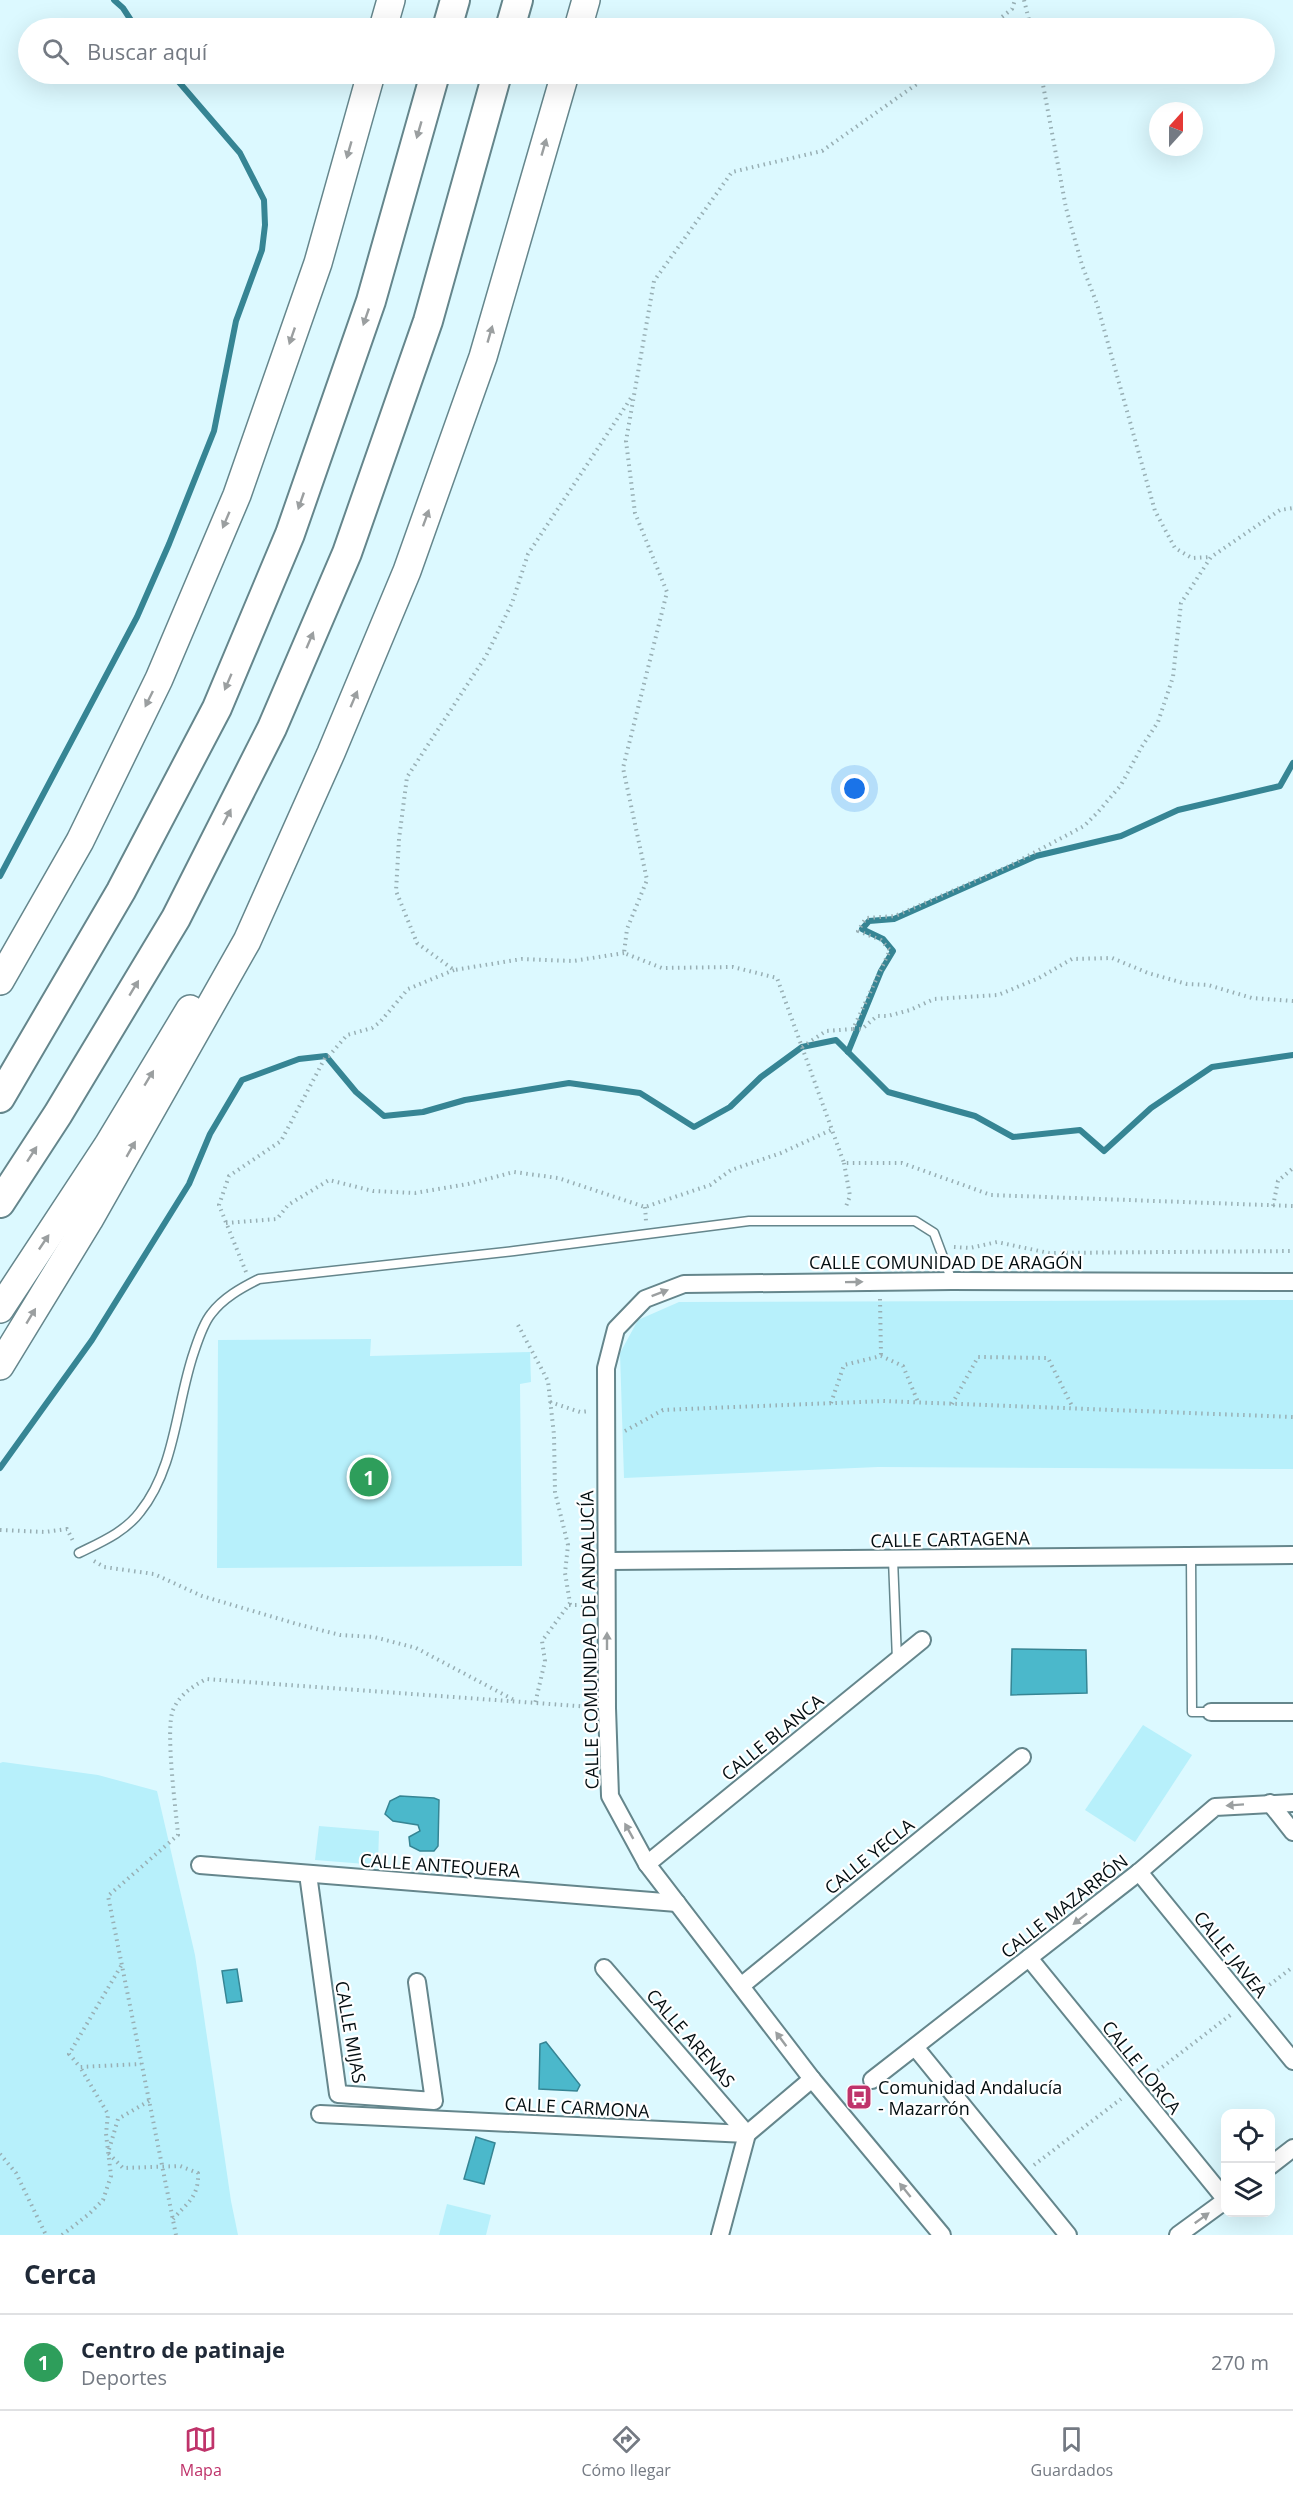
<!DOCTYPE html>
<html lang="es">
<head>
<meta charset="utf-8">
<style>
  body { margin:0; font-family:"Open Sans",sans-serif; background:#f6f6f7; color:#1f2937 }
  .controls { position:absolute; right:18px; bottom:18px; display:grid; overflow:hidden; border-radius:12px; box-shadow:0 6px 24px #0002 }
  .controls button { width:54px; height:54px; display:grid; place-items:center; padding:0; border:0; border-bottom:2px solid #e0e1e3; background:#fff; color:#1f2937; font:30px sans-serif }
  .compass { position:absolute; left:1149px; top:102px; width:54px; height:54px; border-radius:50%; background:#fff; box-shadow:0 6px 24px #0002; rotate:21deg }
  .you { position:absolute; left:855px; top:789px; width:21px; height:21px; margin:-15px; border:4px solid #fff; border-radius:50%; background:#1a73e8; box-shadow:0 0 0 9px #1a73e833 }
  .badge { display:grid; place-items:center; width:39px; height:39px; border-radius:50%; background:#bf336a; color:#fff; font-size:20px; font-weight:700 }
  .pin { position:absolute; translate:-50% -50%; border:3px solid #fff; box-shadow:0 2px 6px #0006 }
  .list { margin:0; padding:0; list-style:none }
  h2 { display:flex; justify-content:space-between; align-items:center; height:78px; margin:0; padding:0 24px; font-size:26px }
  h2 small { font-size:20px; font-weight:400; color:#747a83 }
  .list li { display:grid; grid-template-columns:39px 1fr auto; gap:18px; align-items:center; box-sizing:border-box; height:96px; padding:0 24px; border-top:2px solid #e0e1e3 }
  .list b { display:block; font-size:22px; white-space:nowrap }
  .list p { margin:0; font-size:20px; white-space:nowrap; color:#747a83 }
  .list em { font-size:20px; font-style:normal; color:#747a83 }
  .icon { flex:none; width:33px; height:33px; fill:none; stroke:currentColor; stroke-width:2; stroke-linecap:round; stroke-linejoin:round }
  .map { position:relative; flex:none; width:1293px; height:2235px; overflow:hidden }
  .search { position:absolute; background:#fff; box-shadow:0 6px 24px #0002; left:18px; right:18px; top:18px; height:66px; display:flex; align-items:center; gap:15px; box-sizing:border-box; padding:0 21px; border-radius:33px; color:#747a83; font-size:22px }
  .sheet { height:174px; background:#fff }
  nav { display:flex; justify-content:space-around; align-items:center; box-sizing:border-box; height:84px; border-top:2px solid #e0e1e3; background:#fff; font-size:16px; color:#747a83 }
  nav a { display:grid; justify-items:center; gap:3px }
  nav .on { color:#bf336a }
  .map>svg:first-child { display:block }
</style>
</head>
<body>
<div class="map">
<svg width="1293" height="2235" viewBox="0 0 1293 2235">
  <rect width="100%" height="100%" fill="#dcf9ff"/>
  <g fill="#b7f0fb">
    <polygon points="1293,1300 1293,1469 878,1467 624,1478 620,1353 638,1320 679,1302"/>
    <polygon points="371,1339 370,1356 530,1352 531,1382 520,1384 522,1566 217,1568 218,1340"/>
    <polygon points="1143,1725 1192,1755 1135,1842 1085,1810"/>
    <polygon points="3,1762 98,1775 157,1791 195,1955 231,2201 238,2235 0,2235 0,1763"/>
    <polygon points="319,1826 379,1831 378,1865 315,1860"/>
    <polygon points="447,2204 491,2215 486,2235 439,2235"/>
  </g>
  <g fill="#4bb8cb" stroke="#368594" stroke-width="1.5">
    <polygon points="1012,1649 1086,1650 1087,1693 1011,1695"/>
    <polygon points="400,1796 434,1798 439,1800 438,1846 434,1851 420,1851 410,1846 409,1837 420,1831 418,1825 393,1821 385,1814 390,1801"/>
    <polygon points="237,1969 242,2001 227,2003 222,1971"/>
    <polygon points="546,2042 580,2085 577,2091 539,2089 540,2044"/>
    <polygon points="476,2137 495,2143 484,2184 464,2179"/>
  </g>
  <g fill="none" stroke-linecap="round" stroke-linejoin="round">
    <g stroke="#368594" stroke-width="6">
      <polyline points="114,0 123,8 136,28"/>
      <polyline points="0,876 137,617 169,544 214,431 236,321 262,250 265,225 264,200 240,153 172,74"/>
      <polyline points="848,1052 881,971 893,951 883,939 862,929 869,921 894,919 1036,856 1121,836 1178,810 1280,786 1293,763"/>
      <polyline points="0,1468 92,1340 189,1184 210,1134 242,1080 299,1059 326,1056 356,1092 384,1116 423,1112 465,1100 569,1083 640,1093 694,1127 730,1107 761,1077 802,1047 836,1040 888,1092 975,1116 1013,1137 1080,1130 1104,1151 1151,1108 1212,1067 1293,1055"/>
    </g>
    <g stroke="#65868c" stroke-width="11">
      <g id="service">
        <path d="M79 1553C101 1542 125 1532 140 1512 176 1467 176 1404 194 1352 198 1340 203 1324 211 1314 223 1298 241 1288 259 1279L514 1251 749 1221H915L934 1233 952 1281"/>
        <polyline points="1191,1556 1192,1712 1211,1712"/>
        <polyline points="893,1559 897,1660"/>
      </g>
    </g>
    <g stroke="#65868c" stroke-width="20">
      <g id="minor">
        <polyline points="608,1561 1293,1555"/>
        <polyline points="1211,1712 1293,1712"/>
        <polyline points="1270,1803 1293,1832"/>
        <polyline points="647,1864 922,1640"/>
        <polyline points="200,1865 677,1903"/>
        <polyline points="1139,1872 1293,2061"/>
        <polyline points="308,1874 338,2094 434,2101 417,1982"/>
        <polyline points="1029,1958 1226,2200"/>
        <polyline points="604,1968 747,2134 720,2235"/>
        <polyline points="741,1986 1022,1757"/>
        <polyline points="915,2047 1068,2235"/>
        <polyline points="872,2080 1139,1872 1215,1807 1293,1803"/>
        <polyline points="320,2114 747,2134 812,2079"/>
        <polyline points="1270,2166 1293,2148"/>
        <polyline points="942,2235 812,2079 647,1864 610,1796 607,1708 606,1368 616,1329 645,1299 684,1284 952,1281 1293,1282"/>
        <polyline points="1178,2235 1226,2200"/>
      </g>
    </g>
    <g stroke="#65868c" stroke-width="30">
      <g id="trunk">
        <polyline points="383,28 391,0"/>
        <polyline points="578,28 586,0"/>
        <polyline points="0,981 80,841 159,679 237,495 318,263 371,74"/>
        <polyline points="0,1309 108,1145 190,1009"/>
        <polyline points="0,1366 89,1220 247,941 331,753 407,571 483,357 565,74"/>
      </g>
    </g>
    <g stroke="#65868c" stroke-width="32">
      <g id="motorway">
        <polyline points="447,28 455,0"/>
        <polyline points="510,28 518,0"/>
        <polyline points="0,1098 121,891 217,708 290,534 371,301 435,74"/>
        <polyline points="0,1203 58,1114 176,918 272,728 347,553 428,321 497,74"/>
      </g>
    </g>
    <g stroke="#98afb4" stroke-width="4" stroke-dasharray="1.5 4.5" stroke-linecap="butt">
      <polyline points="1024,0 1031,28"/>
      <polyline points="988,28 1012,9 1015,0"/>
      <polyline points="931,74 822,151 732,172 654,281 626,441 635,513 667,592 623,768 647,880 627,929 624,953 662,968 733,967 777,978 844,1163 902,1163 991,1195 1293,1206"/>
      <polyline points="1041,74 1066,208 1082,265 1097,304 1155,511 1175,548 1192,558 1211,557"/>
      <polyline points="624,953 573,961 522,959 454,970 417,943 396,891 399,839 407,777 486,656 512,603 528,554 633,395"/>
      <polyline points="853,1029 862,1029 877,1016 888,1016 910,1010 934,999 998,995 1039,978 1072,959 1112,958 1148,973 1187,984 1208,985 1252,998 1293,1001"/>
      <polyline points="802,1047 826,1031 853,1029 890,950 881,940 858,931 866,918 895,916 1009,866 1084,826 1098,812 1121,785 1141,748 1158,722 1173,677 1181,603 1211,557 1280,510 1293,508"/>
      <polyline points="844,1163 850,1196 845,1209"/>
      <polyline points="1273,1206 1278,1181 1293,1168"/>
      <polyline points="645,1207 646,1221"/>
      <polyline points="226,1223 277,1219 288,1205 329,1180 373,1191 415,1193 468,1184 514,1172 558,1178 645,1207 710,1185 731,1170 781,1153 831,1130"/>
      <polyline points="954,1247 970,1248 997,1242 1049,1253 1293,1251"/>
      <polyline points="246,1272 219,1205 229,1176 281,1141 326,1056 329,1056 347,1035 372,1028 380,1022 408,989 454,970"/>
      <polyline points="880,1299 881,1356"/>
      <polyline points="518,1325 548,1381 554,1435 555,1492 568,1545 565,1573 570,1603 542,1641 545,1661 535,1704"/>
      <polyline points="550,1402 580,1412 590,1411"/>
      <polyline points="831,1403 844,1365 881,1356 903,1366 918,1402"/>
      <polyline points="952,1404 978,1357 1048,1358 1073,1408"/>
      <polyline points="625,1431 663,1410 883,1401 1293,1417"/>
      <polyline points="0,1530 45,1532 67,1529 74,1543"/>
      <polyline points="94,1561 104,1567 154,1574 202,1596 297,1624 340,1635 374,1637 416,1648 516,1701"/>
      <polyline points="569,1605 591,1605"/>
      <polyline points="121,1966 69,2054 80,2067 141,2064"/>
      <polyline points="1260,1992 1293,1967"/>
      <polyline points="1148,2078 1233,2013"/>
      <path d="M149 2101 118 2119 108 2153 123 2168 180 2166 198 2173C199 2197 187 2203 173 2219"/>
      <polyline points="0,2154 16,2173 46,2235"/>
      <polyline points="1034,2165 1121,2099"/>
      <polyline points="62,2235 89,2214 103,2200 111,2176 106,2134 108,2114 80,2067"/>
      <path d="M176 2235 108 1896 178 1835C176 1810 165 1730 173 1710 180 1694 192 1687 206 1679L591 1707"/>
    </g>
    <use href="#service" stroke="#fff" stroke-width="8"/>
    <use href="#minor" stroke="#fff" stroke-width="16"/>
    <use href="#trunk" stroke="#fff" stroke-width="27"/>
    <use href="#motorway" stroke="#fff" stroke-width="28"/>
  </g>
  <defs><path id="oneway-solid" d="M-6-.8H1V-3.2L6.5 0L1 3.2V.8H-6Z" transform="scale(1.5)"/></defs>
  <g fill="#9b9fa0">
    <use href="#oneway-solid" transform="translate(419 130) rotate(106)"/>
    <use href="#oneway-solid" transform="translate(544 147) rotate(-74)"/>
    <use href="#oneway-solid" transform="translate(349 150) rotate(106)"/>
    <use href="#oneway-solid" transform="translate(366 317) rotate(109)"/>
    <use href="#oneway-solid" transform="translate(490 334) rotate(-74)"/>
    <use href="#oneway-solid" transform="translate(292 336) rotate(109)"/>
    <use href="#oneway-solid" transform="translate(301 501) rotate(109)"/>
    <use href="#oneway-solid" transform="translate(426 518) rotate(-70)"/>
    <use href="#oneway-solid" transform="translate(226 520) rotate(113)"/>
    <use href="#oneway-solid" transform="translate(310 640) rotate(-67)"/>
    <use href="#oneway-solid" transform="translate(228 682) rotate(113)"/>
    <use href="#oneway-solid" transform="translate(149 699) rotate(116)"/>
    <use href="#oneway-solid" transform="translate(354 699) rotate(-67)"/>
    <use href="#oneway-solid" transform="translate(227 817) rotate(-63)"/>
    <use href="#oneway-solid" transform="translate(134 988) rotate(-59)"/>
    <use href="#oneway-solid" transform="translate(149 1078) rotate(-59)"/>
    <use href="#oneway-solid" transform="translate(131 1149) rotate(-60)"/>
    <use href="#oneway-solid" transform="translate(32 1154) rotate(-57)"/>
    <use href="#oneway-solid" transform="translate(44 1242) rotate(-56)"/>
    <use href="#oneway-solid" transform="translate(854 1282) rotate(-1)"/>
    <use href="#oneway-solid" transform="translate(660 1293) rotate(-21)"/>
    <use href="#oneway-solid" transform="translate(31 1316) rotate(-59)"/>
    <use href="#oneway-solid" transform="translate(607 1641) rotate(-90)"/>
    <use href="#oneway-solid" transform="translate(1235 1805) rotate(176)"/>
    <use href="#oneway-solid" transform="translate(629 1831) rotate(-119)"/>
    <use href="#oneway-solid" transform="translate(1080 1919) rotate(142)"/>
    <use href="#oneway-solid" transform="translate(781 2039) rotate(-127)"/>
    <use href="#oneway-solid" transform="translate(905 2190) rotate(-129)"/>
    <use href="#oneway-solid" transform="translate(1202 2218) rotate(-36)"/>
  </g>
  <defs>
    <g id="bus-square" transform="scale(1.35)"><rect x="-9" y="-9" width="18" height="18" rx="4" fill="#bf336a" stroke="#fff"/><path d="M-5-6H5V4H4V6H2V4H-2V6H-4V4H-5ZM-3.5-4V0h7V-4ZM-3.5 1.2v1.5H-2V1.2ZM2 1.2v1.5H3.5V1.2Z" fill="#fff"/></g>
  </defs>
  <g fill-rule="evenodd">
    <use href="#bus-square" x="859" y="2097"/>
  </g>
  <g text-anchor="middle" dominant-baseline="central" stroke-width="4.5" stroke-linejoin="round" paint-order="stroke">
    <g font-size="18" fill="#040f12" stroke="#fff">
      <text x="946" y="1262">CALLE COMUNIDAD DE ARAGÓN</text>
      <text transform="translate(950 1539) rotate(-1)">CALLE CARTAGENA</text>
      <text transform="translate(589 1640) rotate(-91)">CALLE COMUNIDAD DE ANDALUCÍA</text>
      <text transform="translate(772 1737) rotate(-39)">CALLE BLANCA</text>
      <text transform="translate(869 1856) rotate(-39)">CALLE YECLA</text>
      <text transform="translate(440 1865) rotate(4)">CALLE ANTEQUERA</text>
      <text transform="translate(1064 1906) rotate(-38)">CALLE MAZARRÓN</text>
      <text transform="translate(1231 1954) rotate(51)">CALLE JAVEA</text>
      <text transform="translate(351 2032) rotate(80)">CALLE MIJAS</text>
      <text transform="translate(691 2038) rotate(49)">CALLE ARENAS</text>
      <text transform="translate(1142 2067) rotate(51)">CALLE LORCA</text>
      <text transform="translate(577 2107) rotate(3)">CALLE CARMONA</text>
    </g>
    <g font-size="18" fill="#040f12" stroke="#fff" text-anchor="start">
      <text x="878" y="2087">Comunidad Andalucía<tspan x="878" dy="21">- Mazarrón</tspan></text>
    </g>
  </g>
</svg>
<div class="controls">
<button><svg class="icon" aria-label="locate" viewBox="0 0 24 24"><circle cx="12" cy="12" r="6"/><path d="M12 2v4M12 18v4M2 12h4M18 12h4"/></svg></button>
<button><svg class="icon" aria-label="layers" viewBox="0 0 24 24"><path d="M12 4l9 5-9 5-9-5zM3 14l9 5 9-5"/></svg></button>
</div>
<svg class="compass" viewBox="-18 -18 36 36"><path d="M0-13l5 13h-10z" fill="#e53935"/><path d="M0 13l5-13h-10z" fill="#747a83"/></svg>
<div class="you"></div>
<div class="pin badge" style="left:369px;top:1477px;background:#2e9e5b">1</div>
<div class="search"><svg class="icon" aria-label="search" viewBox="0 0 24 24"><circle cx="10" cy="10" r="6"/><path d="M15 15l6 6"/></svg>Buscar aquí</div>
</div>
<section class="sheet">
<h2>Cerca<small></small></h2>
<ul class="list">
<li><span class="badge" style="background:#2e9e5b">1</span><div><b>Centro de patinaje</b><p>Deportes</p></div><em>270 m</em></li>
</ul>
</section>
<nav>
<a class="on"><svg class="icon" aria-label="map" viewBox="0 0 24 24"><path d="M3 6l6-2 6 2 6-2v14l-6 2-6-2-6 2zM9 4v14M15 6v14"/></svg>Mapa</a>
<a><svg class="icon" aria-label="directions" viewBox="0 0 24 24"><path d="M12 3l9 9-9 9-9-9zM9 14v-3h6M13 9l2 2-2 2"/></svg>Cómo llegar</a>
<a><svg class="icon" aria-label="saved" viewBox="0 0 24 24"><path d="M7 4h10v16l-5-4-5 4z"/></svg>Guardados</a>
</nav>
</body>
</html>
